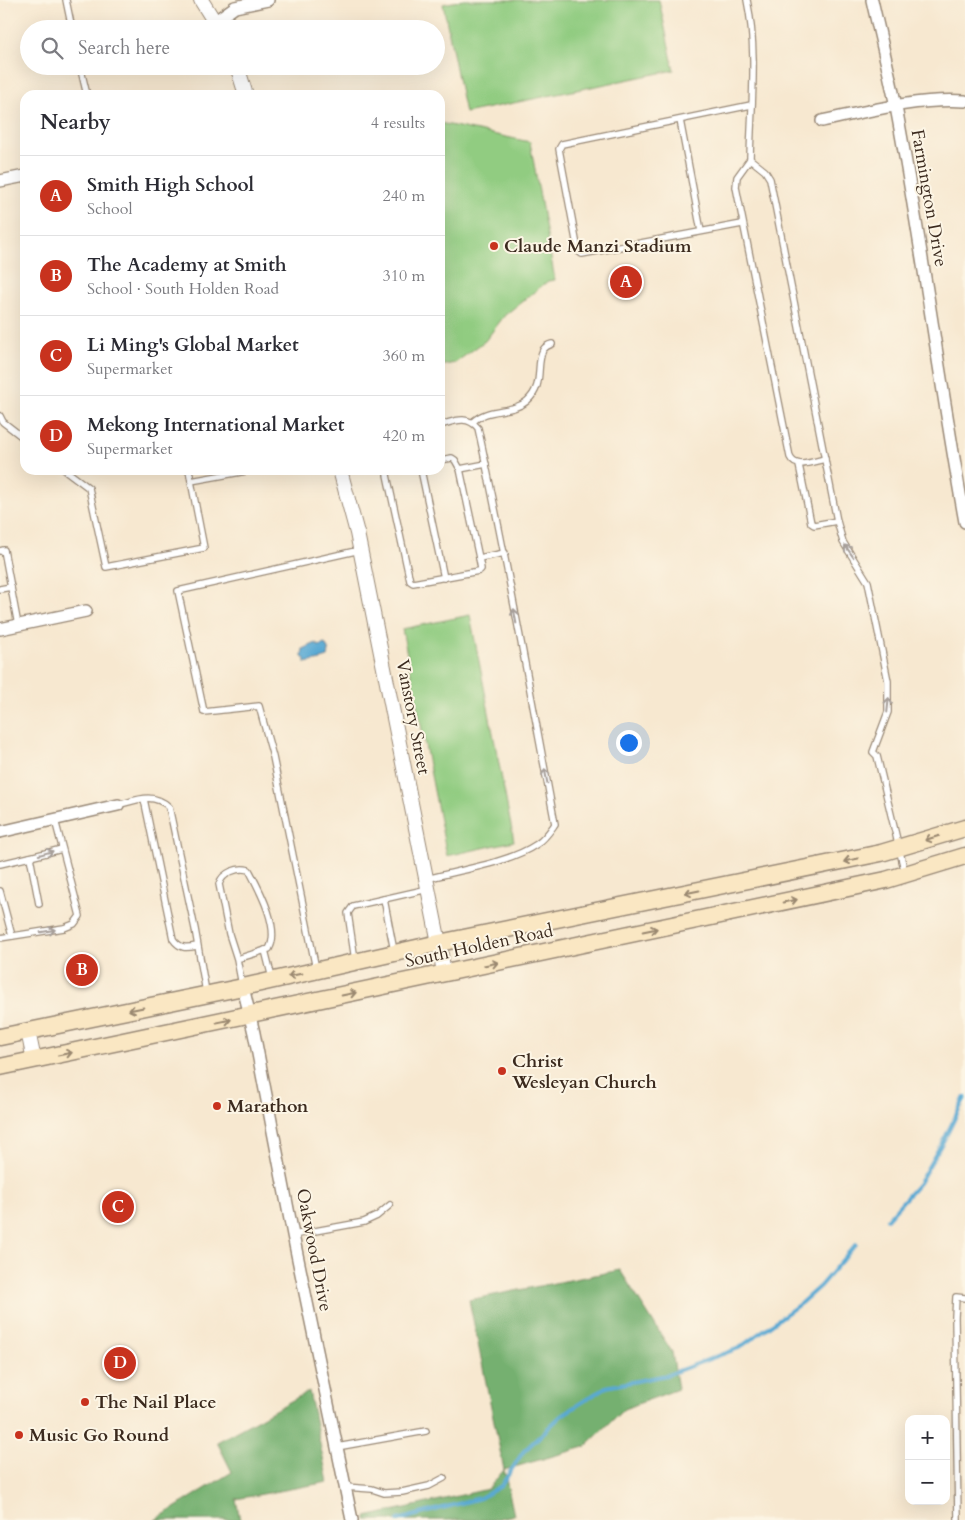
<!DOCTYPE html>
<html lang="en">
<head>
<meta charset="utf-8">
<style>
  body { margin:0; font-family:Cardo,serif; background:#f2f2f3; color:#2b2b33 }
  .controls { position:absolute; right:15px; bottom:15px; display:grid; overflow:hidden; border-radius:10px; box-shadow:0 5px 20px #0002 }
  .controls button { width:45px; height:45px; display:grid; place-items:center; padding:0; border:0; border-bottom:1px solid #e1e1e2; background:#fff; color:#2b2b33; font:25px sans-serif }
  .you { position:absolute; left:628px; top:742px; width:18px; height:18px; margin:-12px; border:4px solid #fff; border-radius:50%; background:#1a73e8; box-shadow:0 0 0 8px #1a73e833 }
  .badge { display:grid; place-items:center; width:32px; height:32px; border-radius:50%; background:#c8321e; color:#fff; font-size:16px; font-weight:700 }
  .pin { position:absolute; translate:-50% -50%; border:2px solid #fff; box-shadow:0 1px 5px #0006 }
  .list { margin:0; padding:0; list-style:none }
  h2 { display:flex; justify-content:space-between; align-items:center; height:65px; margin:0; padding:0 20px; font-size:21px }
  h2 small { font-size:16px; font-weight:400; color:#7c7c81 }
  .list li { display:grid; grid-template-columns:32px 1fr auto; gap:15px; align-items:center; box-sizing:border-box; height:80px; padding:0 20px; border-top:1px solid #e1e1e2 }
  .list b { display:block; font-size:19px; white-space:nowrap }
  .list p { margin:0; font-size:16px; white-space:nowrap; color:#7c7c81 }
  .list em { font-size:16px; font-style:normal; color:#7c7c81 }
  .icon { flex:none; width:28px; height:28px; fill:none; stroke:currentColor; stroke-width:2; stroke-linecap:round; stroke-linejoin:round }
  .map { position:relative; flex:none; width:965px; height:1520px; overflow:hidden }
  .search { position:absolute; background:#fff; box-shadow:0 5px 20px #0002; left:20px; top:20px; width:425px; height:55px; display:flex; align-items:center; gap:12px; box-sizing:border-box; padding:0 18px; border-radius:28px; color:#7c7c81; font-size:19px }
  .panel { position:absolute; background:#fff; box-shadow:0 5px 20px #0002; left:20px; top:90px; width:425px; height:385px; border-radius:15px }
  .map>svg:first-child { display:block }
</style>
</head>
<body>
<div class="map">
<svg width="965" height="1520" viewBox="0 0 965 1520">
  <rect width="100%" height="100%" fill="#fcf5e5"/>
  <filter id="ink" filterUnits="userSpaceOnUse"><feTurbulence type="fractalNoise" baseFrequency=".02" numOctaves="2"/><feDisplacementMap in="SourceGraphic" scale="10" xChannelSelector="R" yChannelSelector="G"/><feConvolveMatrix kernelMatrix="1 2 1 2 8 2 1 2 1" color-interpolation-filters="sRGB"/></filter>
  <filter id="wash" filterUnits="userSpaceOnUse"><feTurbulence type="fractalNoise" baseFrequency=".0096" numOctaves="4" result="noise"/><feDisplacementMap in="SourceGraphic" scale="20" xChannelSelector="R" yChannelSelector="G"/><feGaussianBlur stdDeviation="1.12" result="paint"/><feColorMatrix in="noise" values="0 0 0 0 0 0 0 0 0 0 0 0 0 0 0 0 0 1.4 0 .05"/><feComposite in="paint" operator="in"/></filter>
  <g filter="url(#wash)">
    <rect width="100%" height="100%" fill="#f7e8d0"/>
    <g fill="#91cc81" stroke="#667b50">
      <polygon points="464,0 659,0 674,70 465,113 443,4"/>
      <polygon points="440,123 530,142 555,280 548,281 505,315 485,341 455,363 440,366"/>
      <polygon points="470,615 514,841 447,856 402,629"/>
    </g>
    <g fill="#74b06f" stroke="#586d46">
      <polygon points="620,1270 672,1352 678,1389 624,1409 585,1447 504,1470 514,1515 491,1520 366,1520 366,1517 488,1489 504,1470 469,1300"/>
      <polygon points="309,1391 328,1482 236,1499 240,1520 155,1520 232,1472 217,1442"/>
    </g>
    <polygon fill="#58a9d3" stroke="#4a6a78" points="316,643 318,646 325,644 329,651 328,657 321,659 321,660 305,663 305,659 302,657 303,649"/>
    <g fill="none" stroke-linecap="round" stroke-linejoin="round">
      <g stroke="#58a9d3" stroke-width="4">
        <polyline points="887,1219 919,1183 946,1136 965,1097"/>
        <polyline points="398,1520 480,1498 501,1486 523,1452 562,1415 606,1387 667,1375 739,1348 801,1303 820,1286 856,1244"/>
      </g>
    </g>
  </g>
  <g filter="url(#ink)">
    <g fill="none" stroke-linecap="round" stroke-linejoin="round">
      <g stroke="#998977" stroke-width="8">
        <g id="service">
          <polyline points="66,0 72,29"/>
          <path d="M747 0C758 52 751 107 750 159L765 171 770 179 837 521 843 542 868 582 888 681V712L873 752 877 756 905 873"/>
          <polyline points="80,66 87,95"/>
          <polyline points="680,120 701,231"/>
          <path d="M750 159 737 177 736 187 790 457C796 470 814 461 825 459"/>
          <polyline points="742,224 582,254 578,251 559,149 562,144 751,105"/>
          <polyline points="0,416 3,422 25,439"/>
          <path d="M473 422C487 407 512 414 527 401 545 385 535 366 543 350 545 347 548 345 552 344"/>
          <polyline points="440,460 452,458 455,460 460,469 486,464"/>
          <polyline points="799,465 811,523 814,525 837,521"/>
          <polyline points="460,469 479,558"/>
          <polyline points="65,470 89,488 106,567 204,548 191,481"/>
          <polyline points="189,470 191,481 252,470"/>
          <polyline points="391,470 388,472 387,475 410,581 413,583 479,571 481,569 479,558 505,553"/>
          <polyline points="421,470 444,578"/>
          <polyline points="0,551 4,550 18,625"/>
          <polyline points="0,589 11,587"/>
          <path d="M144 799 173 939C180 949 186 948 197 946"/>
          <path d="M118 805C137 800 153 792 169 807L195 929 206 992"/>
          <polyline points="30,857 62,849"/>
          <polyline points="0,864 30,857 39,904"/>
          <path d="M426 879C460 870 509 863 537 844 545 839 550 831 555 824 530 692 507 559 478 428 467 415 455 421 440 425"/>
          <polyline points="0,891 12,936"/>
          <polyline points="384,899 394,951"/>
          <polyline points="0,938 64,928 74,924 80,916 55,820"/>
          <polyline points="265,950 272,978"/>
          <path d="M237 959 229 934 219 884C223 872 238 867 249 870 259 889 281 929 269 949L237 959 242 985"/>
          <polyline points="355,960 348,913 353,906 428,889"/>
          <polyline points="316,969 273,757 259,706 204,712 178,591 360,550"/>
          <polyline points="293,1235 364,1222 377,1216 390,1205"/>
          <polyline points="337,1447 426,1431"/>
          <polyline points="345,1487 372,1489 384,1493 402,1492 429,1486 444,1478"/>
          <polyline points="958,1520 955,1317 956,1297 965,1298"/>
        </g>
      </g>
      <g stroke="#998977" stroke-width="14">
        <g id="minor">
          <path d="M872 0C880 36 889 71 896 107 922 245 940 384 965 522"/>
          <polyline points="214,22 235,7 268,0"/>
          <path d="M822 121C869 111 917 98 965 101"/>
          <polyline points="0,181 25,176"/>
          <polyline points="0,629 86,611"/>
          <polyline points="0,832 118,805"/>
          <polyline points="243,987 254,1033 293,1235 352,1520"/>
        </g>
      </g>
      <g stroke="#998977" stroke-width="16">
        <g id="tertiary">
          <polyline points="201,0 219,29"/>
          <polyline points="237,66 246,95"/>
          <polyline points="340,470 357,533 439,943 444,973"/>
          <polyline points="28,1031 34,1060"/>
        </g>
      </g>
      <g stroke="#998977" stroke-width="19">
        <g id="secondary">
          <polyline points="0,1037 243,987 439,943 881,853 965,828"/>
          <polyline points="0,1067 886,880 965,856"/>
        </g>
      </g>
      <use href="#service" stroke="#fff" stroke-width="5.5"/>
      <use href="#minor" stroke="#fff" stroke-width="11"/>
      <use href="#tertiary" stroke="#fff" stroke-width="14"/>
      <use href="#secondary" stroke="#fae7c3" stroke-width="16"/>
    </g>
    <defs><path id="oneway-shaft" d="M-6 0H5M1.5-3L5.5 0L1.5 3" fill="none" stroke-width="1.6" stroke-linecap="round" stroke-linejoin="round" transform="scale(1.25)"/></defs>
    <g stroke="#a79f9a">
      <use href="#oneway-shaft" transform="translate(849 551) rotate(-125)"/>
      <use href="#oneway-shaft" transform="translate(515 616) rotate(-100)"/>
      <use href="#oneway-shaft" transform="translate(888 705) rotate(-84)"/>
      <use href="#oneway-shaft" transform="translate(546 776) rotate(-101)"/>
      <use href="#oneway-shaft" transform="translate(46 853) rotate(-15)"/>
      <use href="#oneway-shaft" transform="translate(48 931) rotate(-9)"/>
    </g>
    <g stroke="#9a8870">
      <use href="#oneway-shaft" transform="translate(932 838) rotate(163)"/>
      <use href="#oneway-shaft" transform="translate(851 860) rotate(168)"/>
      <use href="#oneway-shaft" transform="translate(692 892) rotate(168)"/>
      <use href="#oneway-shaft" transform="translate(790 901) rotate(-12)"/>
      <use href="#oneway-shaft" transform="translate(650 930) rotate(-12)"/>
      <use href="#oneway-shaft" transform="translate(491 964) rotate(-11)"/>
      <use href="#oneway-shaft" transform="translate(295 975) rotate(168)"/>
      <use href="#oneway-shaft" transform="translate(349 994) rotate(-12)"/>
      <use href="#oneway-shaft" transform="translate(136 1009) rotate(168)"/>
      <use href="#oneway-shaft" transform="translate(224 1021) rotate(-12)"/>
      <use href="#oneway-shaft" transform="translate(65 1054) rotate(-12)"/>
    </g>
  </g>
  <g fill="#c8321e" stroke="#fcf5e5" stroke-width="2">
    <circle cx="494" cy="246" r="5"/>
    <circle cx="502" cy="1071" r="5"/>
    <circle cx="217" cy="1106" r="5"/>
    <circle cx="85" cy="1402" r="5"/>
    <circle cx="19" cy="1435" r="5"/>
  </g>
  <g text-anchor="middle" dominant-baseline="central" stroke-width="4" stroke-linejoin="round" paint-order="stroke">
    <g font-size="18" fill="#3b2a1e" stroke="#fcf5e5">
      <text transform="translate(929 198) rotate(80)">Farmington Drive</text>
      <text transform="translate(413 717) rotate(79)">Vanstory Street</text>
      <text transform="translate(479 946) rotate(-12)">South Holden Road</text>
      <text transform="translate(314 1250) rotate(79)">Oakwood Drive</text>
    </g>
    <g font-size="18" font-weight="bold" fill="#3b2a1e" stroke="#fcf5e5" text-anchor="start">
      <text x="504" y="246">Claude Manzi Stadium</text>
      <text x="512" y="1061">Christ<tspan x="512" dy="21">Wesleyan Church</tspan></text>
      <text x="227" y="1106">Marathon</text>
      <text x="95" y="1402">The Nail Place</text>
      <text x="29" y="1435">Music Go Round</text>
    </g>
  </g>
</svg>
<div class="controls">
<button>+</button>
<button>−</button>
</div>
<div class="you"></div>
<div class="pin badge" style="left:626px;top:282px">A</div>
<div class="pin badge" style="left:82px;top:970px">B</div>
<div class="pin badge" style="left:118px;top:1207px">C</div>
<div class="pin badge" style="left:120px;top:1363px">D</div>
<div class="search"><svg class="icon" aria-label="search" viewBox="0 0 24 24"><circle cx="10" cy="10" r="6"/><path d="M15 15l6 6"/></svg>Search here</div>
<section class="panel">
<h2>Nearby<small>4 results</small></h2>
<ul class="list">
<li><span class="badge">A</span><div><b>Smith High School</b><p>School</p></div><em>240 m</em></li>
<li><span class="badge">B</span><div><b>The Academy at Smith</b><p>School · South Holden Road</p></div><em>310 m</em></li>
<li><span class="badge">C</span><div><b>Li Ming's Global Market</b><p>Supermarket</p></div><em>360 m</em></li>
<li><span class="badge">D</span><div><b>Mekong International Market</b><p>Supermarket</p></div><em>420 m</em></li>
</ul>
</section>
</div>
</body>
</html>
